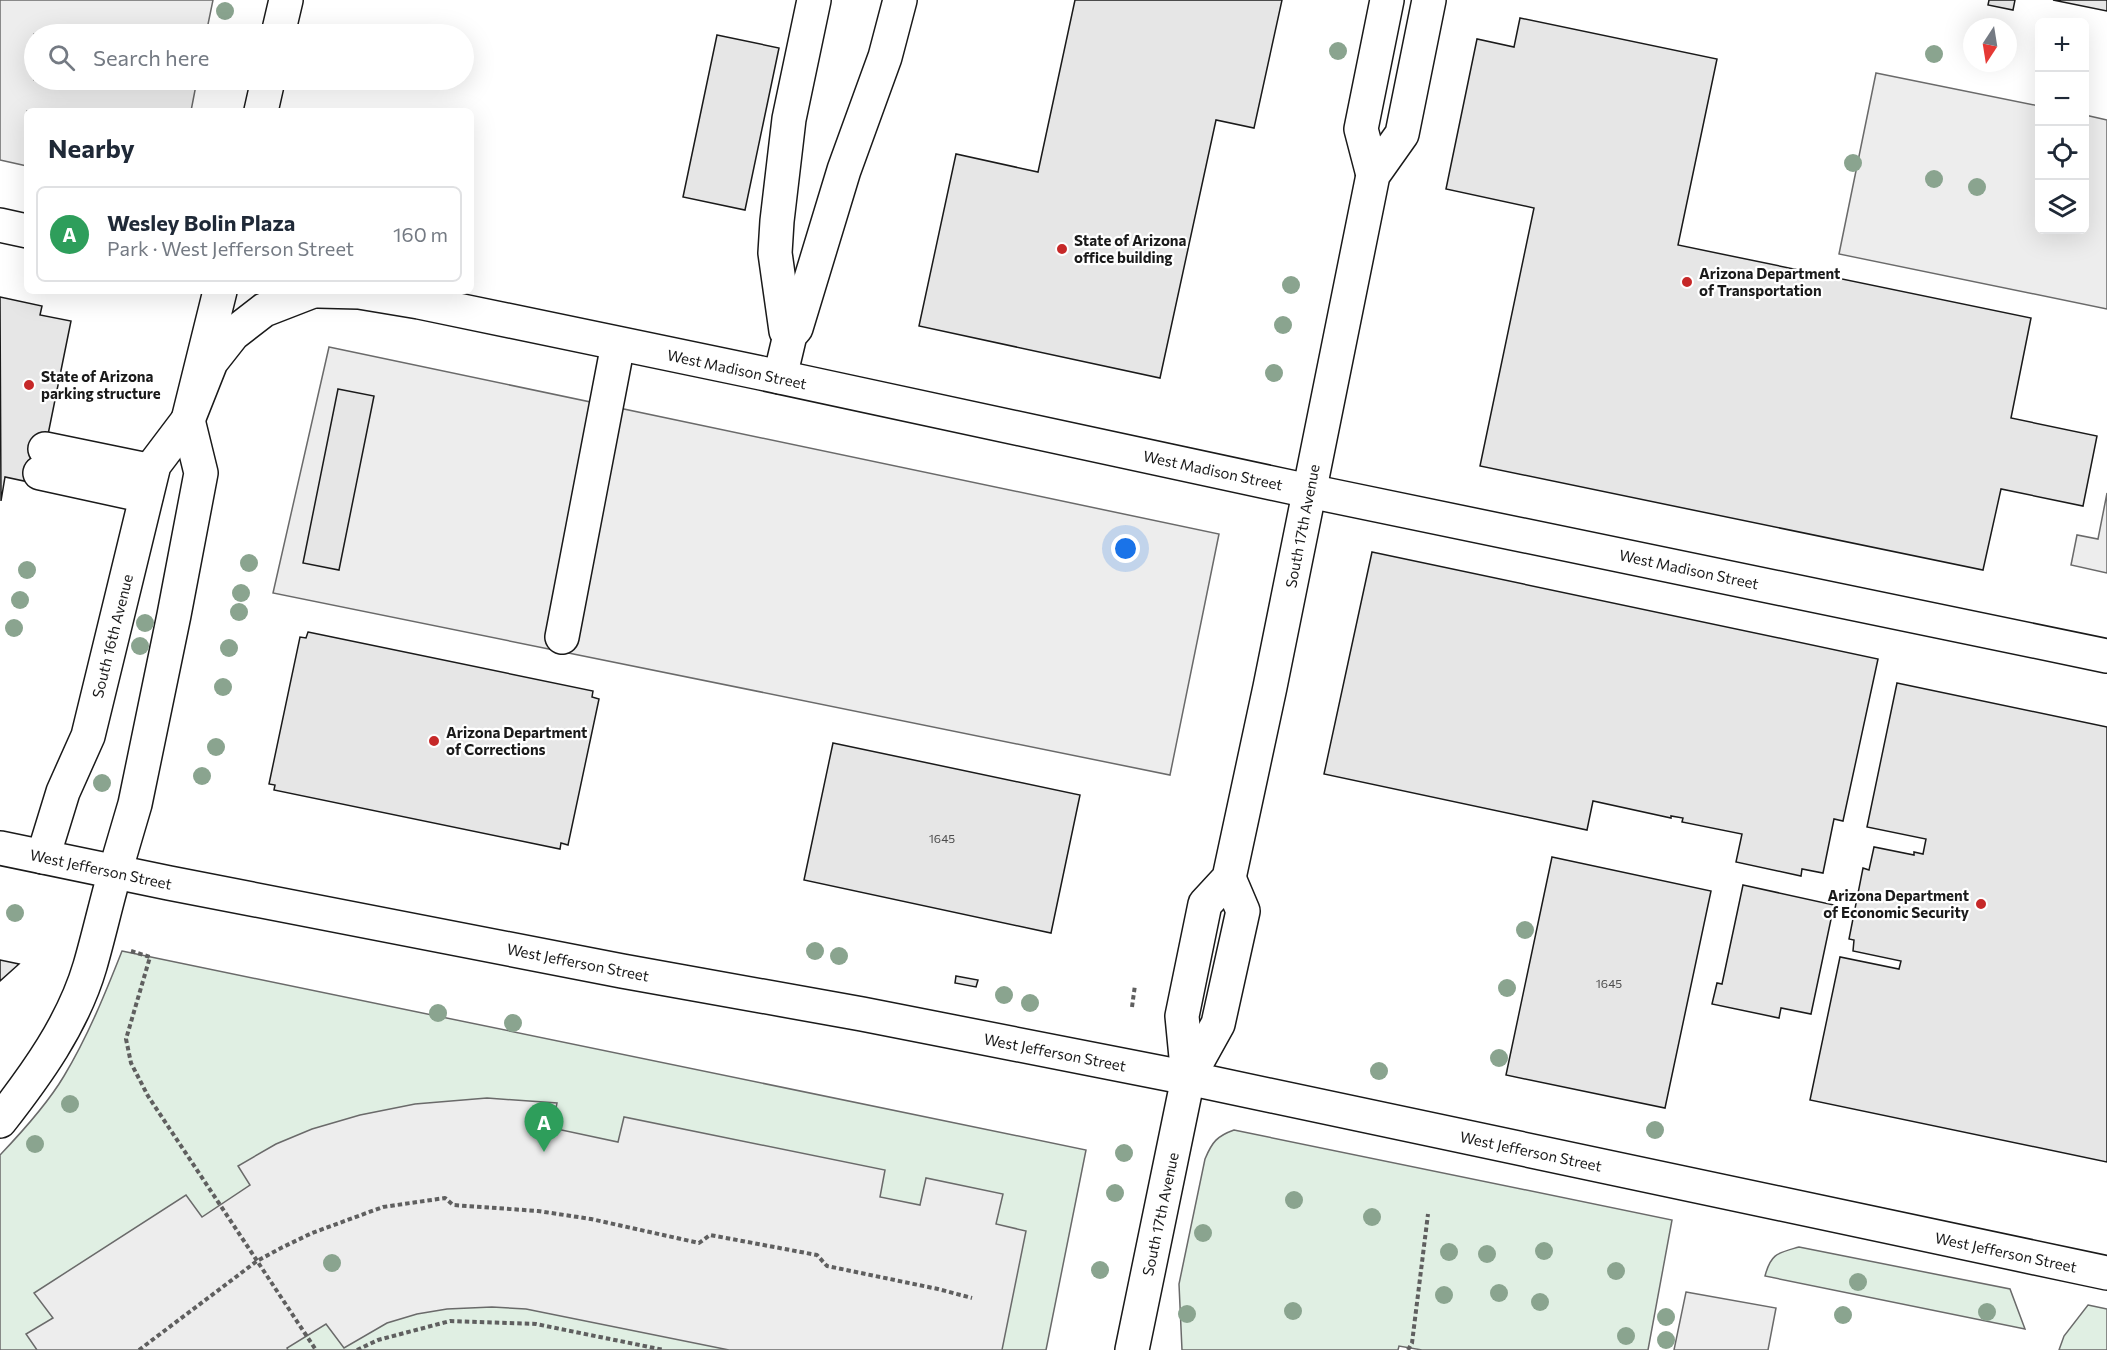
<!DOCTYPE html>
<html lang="en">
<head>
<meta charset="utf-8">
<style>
  body { margin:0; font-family:Commissioner,sans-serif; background:#f6f6f7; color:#1f2937 }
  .controls { position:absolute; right:18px; top:18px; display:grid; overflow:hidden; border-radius:9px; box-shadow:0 6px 24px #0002 }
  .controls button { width:54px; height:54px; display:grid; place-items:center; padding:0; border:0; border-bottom:2px solid #e0e1e3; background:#fff; color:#1f2937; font:30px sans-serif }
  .compass { position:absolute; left:1963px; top:18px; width:54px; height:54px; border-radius:50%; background:#fff; box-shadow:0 6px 24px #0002; rotate:192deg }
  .you { position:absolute; left:1126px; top:549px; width:21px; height:21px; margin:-15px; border:4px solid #fff; border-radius:50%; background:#1a73e8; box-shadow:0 0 0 9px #1a73e833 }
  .badge { display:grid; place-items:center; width:39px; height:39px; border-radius:50%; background:#ea580c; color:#fff; font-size:20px; font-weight:700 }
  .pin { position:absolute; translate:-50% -50px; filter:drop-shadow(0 2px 3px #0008) }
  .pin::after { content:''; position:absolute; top:32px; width:21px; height:18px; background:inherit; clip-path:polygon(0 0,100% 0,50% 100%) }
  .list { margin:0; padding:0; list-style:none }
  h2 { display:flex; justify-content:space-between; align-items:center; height:78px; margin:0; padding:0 24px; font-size:26px }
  h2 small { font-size:20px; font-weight:400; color:#747a83 }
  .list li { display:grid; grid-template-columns:39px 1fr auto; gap:18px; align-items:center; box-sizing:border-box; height:96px; margin:0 12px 12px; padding:0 12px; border:2px solid #e0e1e3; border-radius:9px }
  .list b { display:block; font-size:22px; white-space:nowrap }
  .list p { margin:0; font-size:20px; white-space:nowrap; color:#747a83 }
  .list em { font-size:20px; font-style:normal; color:#747a83 }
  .icon { flex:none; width:33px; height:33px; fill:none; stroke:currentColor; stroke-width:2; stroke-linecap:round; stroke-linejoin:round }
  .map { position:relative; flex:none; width:2107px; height:1350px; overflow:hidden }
  .search { position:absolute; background:#fff; box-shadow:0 6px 24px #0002; left:24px; top:24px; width:450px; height:66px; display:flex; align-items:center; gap:15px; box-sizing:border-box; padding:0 21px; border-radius:33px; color:#747a83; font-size:22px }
  .panel { position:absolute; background:#fff; box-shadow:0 6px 24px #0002; left:24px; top:108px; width:450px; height:186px; border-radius:9px }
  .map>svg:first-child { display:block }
</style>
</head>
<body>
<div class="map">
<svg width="2107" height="1350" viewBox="0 0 2107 1350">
  <rect width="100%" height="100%" fill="#fff"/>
  <g fill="#e0efe3" stroke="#6a6a6a" stroke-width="1.5">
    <path d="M122 951 1086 1150 1046 1350H0V1155C21 1133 48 1103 64 1076 88 1036 105 994 122 951Z"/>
    <path d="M1234 1130 1672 1220 1648 1350H1422L1399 1346 1398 1350H1182L1179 1284 1205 1159C1212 1142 1217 1136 1234 1130Z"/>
    <path d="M1799 1247 2010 1289 2025 1329 1765 1276C1771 1253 1778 1253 1799 1247Z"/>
    <polygon points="2088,1305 2107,1309 2107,1350 2059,1350 2064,1336"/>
  </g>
  <g fill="#ededed" stroke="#6a6a6a" stroke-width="1.5">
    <polygon points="0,0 213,0 206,34 34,34 34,80 197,80 191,111 27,111 27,166 0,160"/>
    <polygon points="1876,73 2039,106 2040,230 2084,230 2085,115 2107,120 2107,309 1839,254"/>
    <polygon points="329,347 1219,534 1170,775 273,593"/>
    <polygon points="2107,493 2107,573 2071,565 2077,535 2098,539"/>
    <polygon points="487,1098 557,1103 552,1128 618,1142 624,1117 885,1170 880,1197 920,1205 926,1178 1003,1194 996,1224 1026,1231 1002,1350 729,1350 526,1309 492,1307 447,1309 417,1314 387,1323 344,1348 326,1324 287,1348 288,1350 37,1350 26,1334 53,1318 34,1293 186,1195 202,1217 250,1185 238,1166 276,1144 312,1129 360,1115 415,1104"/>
    <polygon points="1686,1292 1776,1308 1768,1350 1674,1350"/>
  </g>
  <g fill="#e6e6e6" stroke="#1a1a1a" stroke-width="1.5">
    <polygon points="1075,0 1282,0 1254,128 1216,120 1160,378 919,326 956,154 1038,172"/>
    <polygon points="1989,0 2015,0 2013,10 1988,5"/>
    <polygon points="2053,0 2107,0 2107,11"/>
    <polygon points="1520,18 1717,59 1678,245 2031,318 2011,418 2097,436 2083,506 2001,489 1983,570 1480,466 1534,208 1446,189 1477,39 1514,47"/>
    <polygon points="717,35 779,48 745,210 683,197"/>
    <polygon points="0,297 42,306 40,315 71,321 38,484 5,477 1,501"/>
    <polygon points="338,389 374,396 339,570 303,563"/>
    <polygon points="1372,552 1878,659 1843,821 1834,819 1823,873 1802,869 1801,876 1736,862 1742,834 1682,822 1683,818 1671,816 1671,818 1593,801 1587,830 1324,774"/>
    <polygon points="308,632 593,691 592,697 599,699 568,845 561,843 560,849 274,790 275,785 269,784 300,637 306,638"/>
    <polygon points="1897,683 2107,727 2107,1162 1810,1100 1840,957 1899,969 1901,961 1853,951 1854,940 1849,939 1863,868 1869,870 1874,847 1914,855 1914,852 1923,854 1926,839 1867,827"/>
    <polygon points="833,743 1080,795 1051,933 804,880"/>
    <polygon points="1552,857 1711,891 1665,1108 1506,1075"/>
    <polygon points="1743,885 1834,905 1811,1014 1781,1008 1779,1018 1712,1004 1717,983 1722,984"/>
    <polygon points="0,960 19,964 0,981"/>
    <polygon points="956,976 978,980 976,987 955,983"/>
  </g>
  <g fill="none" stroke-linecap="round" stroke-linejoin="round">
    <g stroke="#1a1a1a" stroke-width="36">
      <g id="minor">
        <polyline points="278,34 286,0"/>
        <polyline points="261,111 268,80"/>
        <polyline points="0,225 27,231"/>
        <polyline points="318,291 359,292 419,302 761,373 1309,491 2107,656"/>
        <polyline points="790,335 786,331 775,253 777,221 789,119 814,0"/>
        <polyline points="780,377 790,335 796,328 844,170 885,57 900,0"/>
        <polyline points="45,449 152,471"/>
        <polyline points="40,473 146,496"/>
        <polyline points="562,637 618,344"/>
        <polyline points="43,857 63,792 88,736 154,465 188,420 211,362 233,334 264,310 313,291"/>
        <polyline points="115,872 135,804 174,615 201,473 188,420 220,291"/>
      </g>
    </g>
    <g stroke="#1a1a1a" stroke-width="36">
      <g id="major">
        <polyline points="1373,175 1361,129 1387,0"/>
        <polyline points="0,848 169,883 622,971 862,1014 1188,1078 2107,1273"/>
        <polyline points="1188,1078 1218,1024 1243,911 1229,878"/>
        <path d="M0 1121C36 1075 73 1024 90 966 99 935 106 903 115 872"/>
        <polyline points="1132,1350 1188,1078 1182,1016 1205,904 1229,878 1270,687 1373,175 1402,134 1429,0"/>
      </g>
    </g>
    <g stroke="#5f5f5f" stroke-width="4" stroke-dasharray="4.5 3" stroke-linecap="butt">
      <polyline points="131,951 150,957 126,1039 131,1063 148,1096 316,1350"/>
      <polyline points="1132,1007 1135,985"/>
      <polyline points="139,1350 257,1261 281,1248 312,1233 383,1207 445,1198 453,1205 538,1211 591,1219 699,1243 710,1235 817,1255 827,1266 938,1289 972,1298"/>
      <polyline points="357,1350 378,1340 450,1321 536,1324 664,1350"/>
      <polyline points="1408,1350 1412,1343 1428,1214"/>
    </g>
    <use href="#minor" stroke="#fff" stroke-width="33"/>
    <use href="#major" stroke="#fff" stroke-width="33"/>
  </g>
  <g fill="#8aa48f">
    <circle cx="225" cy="11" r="9"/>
    <circle cx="1338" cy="51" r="9"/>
    <circle cx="1934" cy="54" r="9"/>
    <circle cx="1853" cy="163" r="9"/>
    <circle cx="1934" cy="179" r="9"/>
    <circle cx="1977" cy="187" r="9"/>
    <circle cx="1291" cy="285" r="9"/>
    <circle cx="1283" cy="325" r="9"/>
    <circle cx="1274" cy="373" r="9"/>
    <circle cx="249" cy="563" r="9"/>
    <circle cx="27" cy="570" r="9"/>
    <circle cx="241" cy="593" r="9"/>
    <circle cx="20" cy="600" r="9"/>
    <circle cx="239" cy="612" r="9"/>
    <circle cx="145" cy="623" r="9"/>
    <circle cx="14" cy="628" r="9"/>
    <circle cx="140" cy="646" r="9"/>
    <circle cx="229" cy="648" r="9"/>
    <circle cx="223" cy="687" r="9"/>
    <circle cx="216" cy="747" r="9"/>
    <circle cx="202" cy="776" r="9"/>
    <circle cx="102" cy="783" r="9"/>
    <circle cx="15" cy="913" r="9"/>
    <circle cx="1525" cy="930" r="9"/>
    <circle cx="815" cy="951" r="9"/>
    <circle cx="839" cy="956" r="9"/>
    <circle cx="1507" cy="988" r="9"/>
    <circle cx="1004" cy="995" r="9"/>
    <circle cx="1030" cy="1003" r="9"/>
    <circle cx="438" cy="1013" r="9"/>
    <circle cx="513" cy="1023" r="9"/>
    <circle cx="1499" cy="1058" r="9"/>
    <circle cx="1379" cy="1071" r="9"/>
    <circle cx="70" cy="1104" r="9"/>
    <circle cx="1655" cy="1130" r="9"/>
    <circle cx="35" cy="1144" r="9"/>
    <circle cx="1124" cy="1153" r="9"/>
    <circle cx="1115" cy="1193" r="9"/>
    <circle cx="1294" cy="1200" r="9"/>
    <circle cx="1372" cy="1217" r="9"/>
    <circle cx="1203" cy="1233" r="9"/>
    <circle cx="1544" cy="1251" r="9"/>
    <circle cx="1449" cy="1252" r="9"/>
    <circle cx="1487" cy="1254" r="9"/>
    <circle cx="332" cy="1263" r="9"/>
    <circle cx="1100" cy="1270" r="9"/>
    <circle cx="1616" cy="1271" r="9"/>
    <circle cx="1858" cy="1282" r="9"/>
    <circle cx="1499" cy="1293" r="9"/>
    <circle cx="1444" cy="1295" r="9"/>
    <circle cx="1540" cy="1302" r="9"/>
    <circle cx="1293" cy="1311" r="9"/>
    <circle cx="1987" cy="1312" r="9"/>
    <circle cx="1187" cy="1314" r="9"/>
    <circle cx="1843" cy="1315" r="9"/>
    <circle cx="1666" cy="1317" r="9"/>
    <circle cx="1626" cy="1336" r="9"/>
    <circle cx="1666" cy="1340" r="9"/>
  </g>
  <g fill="#c62828" stroke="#fff" stroke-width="2">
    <circle cx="1062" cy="249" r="6"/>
    <circle cx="1687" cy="282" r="6"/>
    <circle cx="29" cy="385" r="6"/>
    <circle cx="434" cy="741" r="6"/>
    <circle cx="1981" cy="904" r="6"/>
  </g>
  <g text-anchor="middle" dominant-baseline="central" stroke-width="4.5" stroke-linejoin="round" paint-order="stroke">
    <g font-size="12" fill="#4d4d4d">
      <text x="942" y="838">1645</text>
      <text x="1609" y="983">1645</text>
    </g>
    <g font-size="15" font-weight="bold" fill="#1a1a1a" stroke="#fff" text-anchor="start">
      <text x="1074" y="240">State of Arizona<tspan x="1074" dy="17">office building</tspan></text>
      <text x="1699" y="273">Arizona Department<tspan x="1699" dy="17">of Transportation</tspan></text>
      <text x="41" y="376">State of Arizona<tspan x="41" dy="17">parking structure</tspan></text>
      <text x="446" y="732">Arizona Department<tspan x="446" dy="17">of Corrections</tspan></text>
      <text x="1969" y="895" text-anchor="end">Arizona Department<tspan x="1969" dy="17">of Economic Security</tspan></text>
    </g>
    <g font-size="15" fill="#1a1a1a" stroke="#fff">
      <text transform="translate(737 369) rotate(12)">West Madison Street</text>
      <text transform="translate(1213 470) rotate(12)">West Madison Street</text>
      <text transform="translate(1302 526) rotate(-79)">South 17th Avenue</text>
      <text transform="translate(1689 569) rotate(12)">West Madison Street</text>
      <text transform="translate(112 636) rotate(-76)">South 16th Avenue</text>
      <text transform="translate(101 869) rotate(12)">West Jefferson Street</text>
      <text transform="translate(578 962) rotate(11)">West Jefferson Street</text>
      <text transform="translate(1055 1052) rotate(11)">West Jefferson Street</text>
      <text transform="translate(1531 1151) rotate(12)">West Jefferson Street</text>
      <text transform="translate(1160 1214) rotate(-78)">South 17th Avenue</text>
      <text transform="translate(2006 1252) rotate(12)">West Jefferson Street</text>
    </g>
  </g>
</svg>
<div class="controls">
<button>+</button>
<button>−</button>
<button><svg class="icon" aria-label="locate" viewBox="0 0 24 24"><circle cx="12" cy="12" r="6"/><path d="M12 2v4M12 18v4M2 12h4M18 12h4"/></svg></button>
<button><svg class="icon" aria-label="layers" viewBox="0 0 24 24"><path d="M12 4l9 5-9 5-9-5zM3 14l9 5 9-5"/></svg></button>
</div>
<svg class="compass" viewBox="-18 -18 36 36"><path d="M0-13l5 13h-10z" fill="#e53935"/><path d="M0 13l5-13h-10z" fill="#747a83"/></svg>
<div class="you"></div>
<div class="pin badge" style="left:544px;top:1152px;background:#2e9e5b">A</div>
<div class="search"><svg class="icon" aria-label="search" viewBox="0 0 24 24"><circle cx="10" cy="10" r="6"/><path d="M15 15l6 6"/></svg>Search here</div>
<section class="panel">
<h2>Nearby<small></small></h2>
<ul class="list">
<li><span class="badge" style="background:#2e9e5b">A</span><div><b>Wesley Bolin Plaza</b><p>Park · West Jefferson Street</p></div><em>160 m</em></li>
</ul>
</section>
</div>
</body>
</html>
